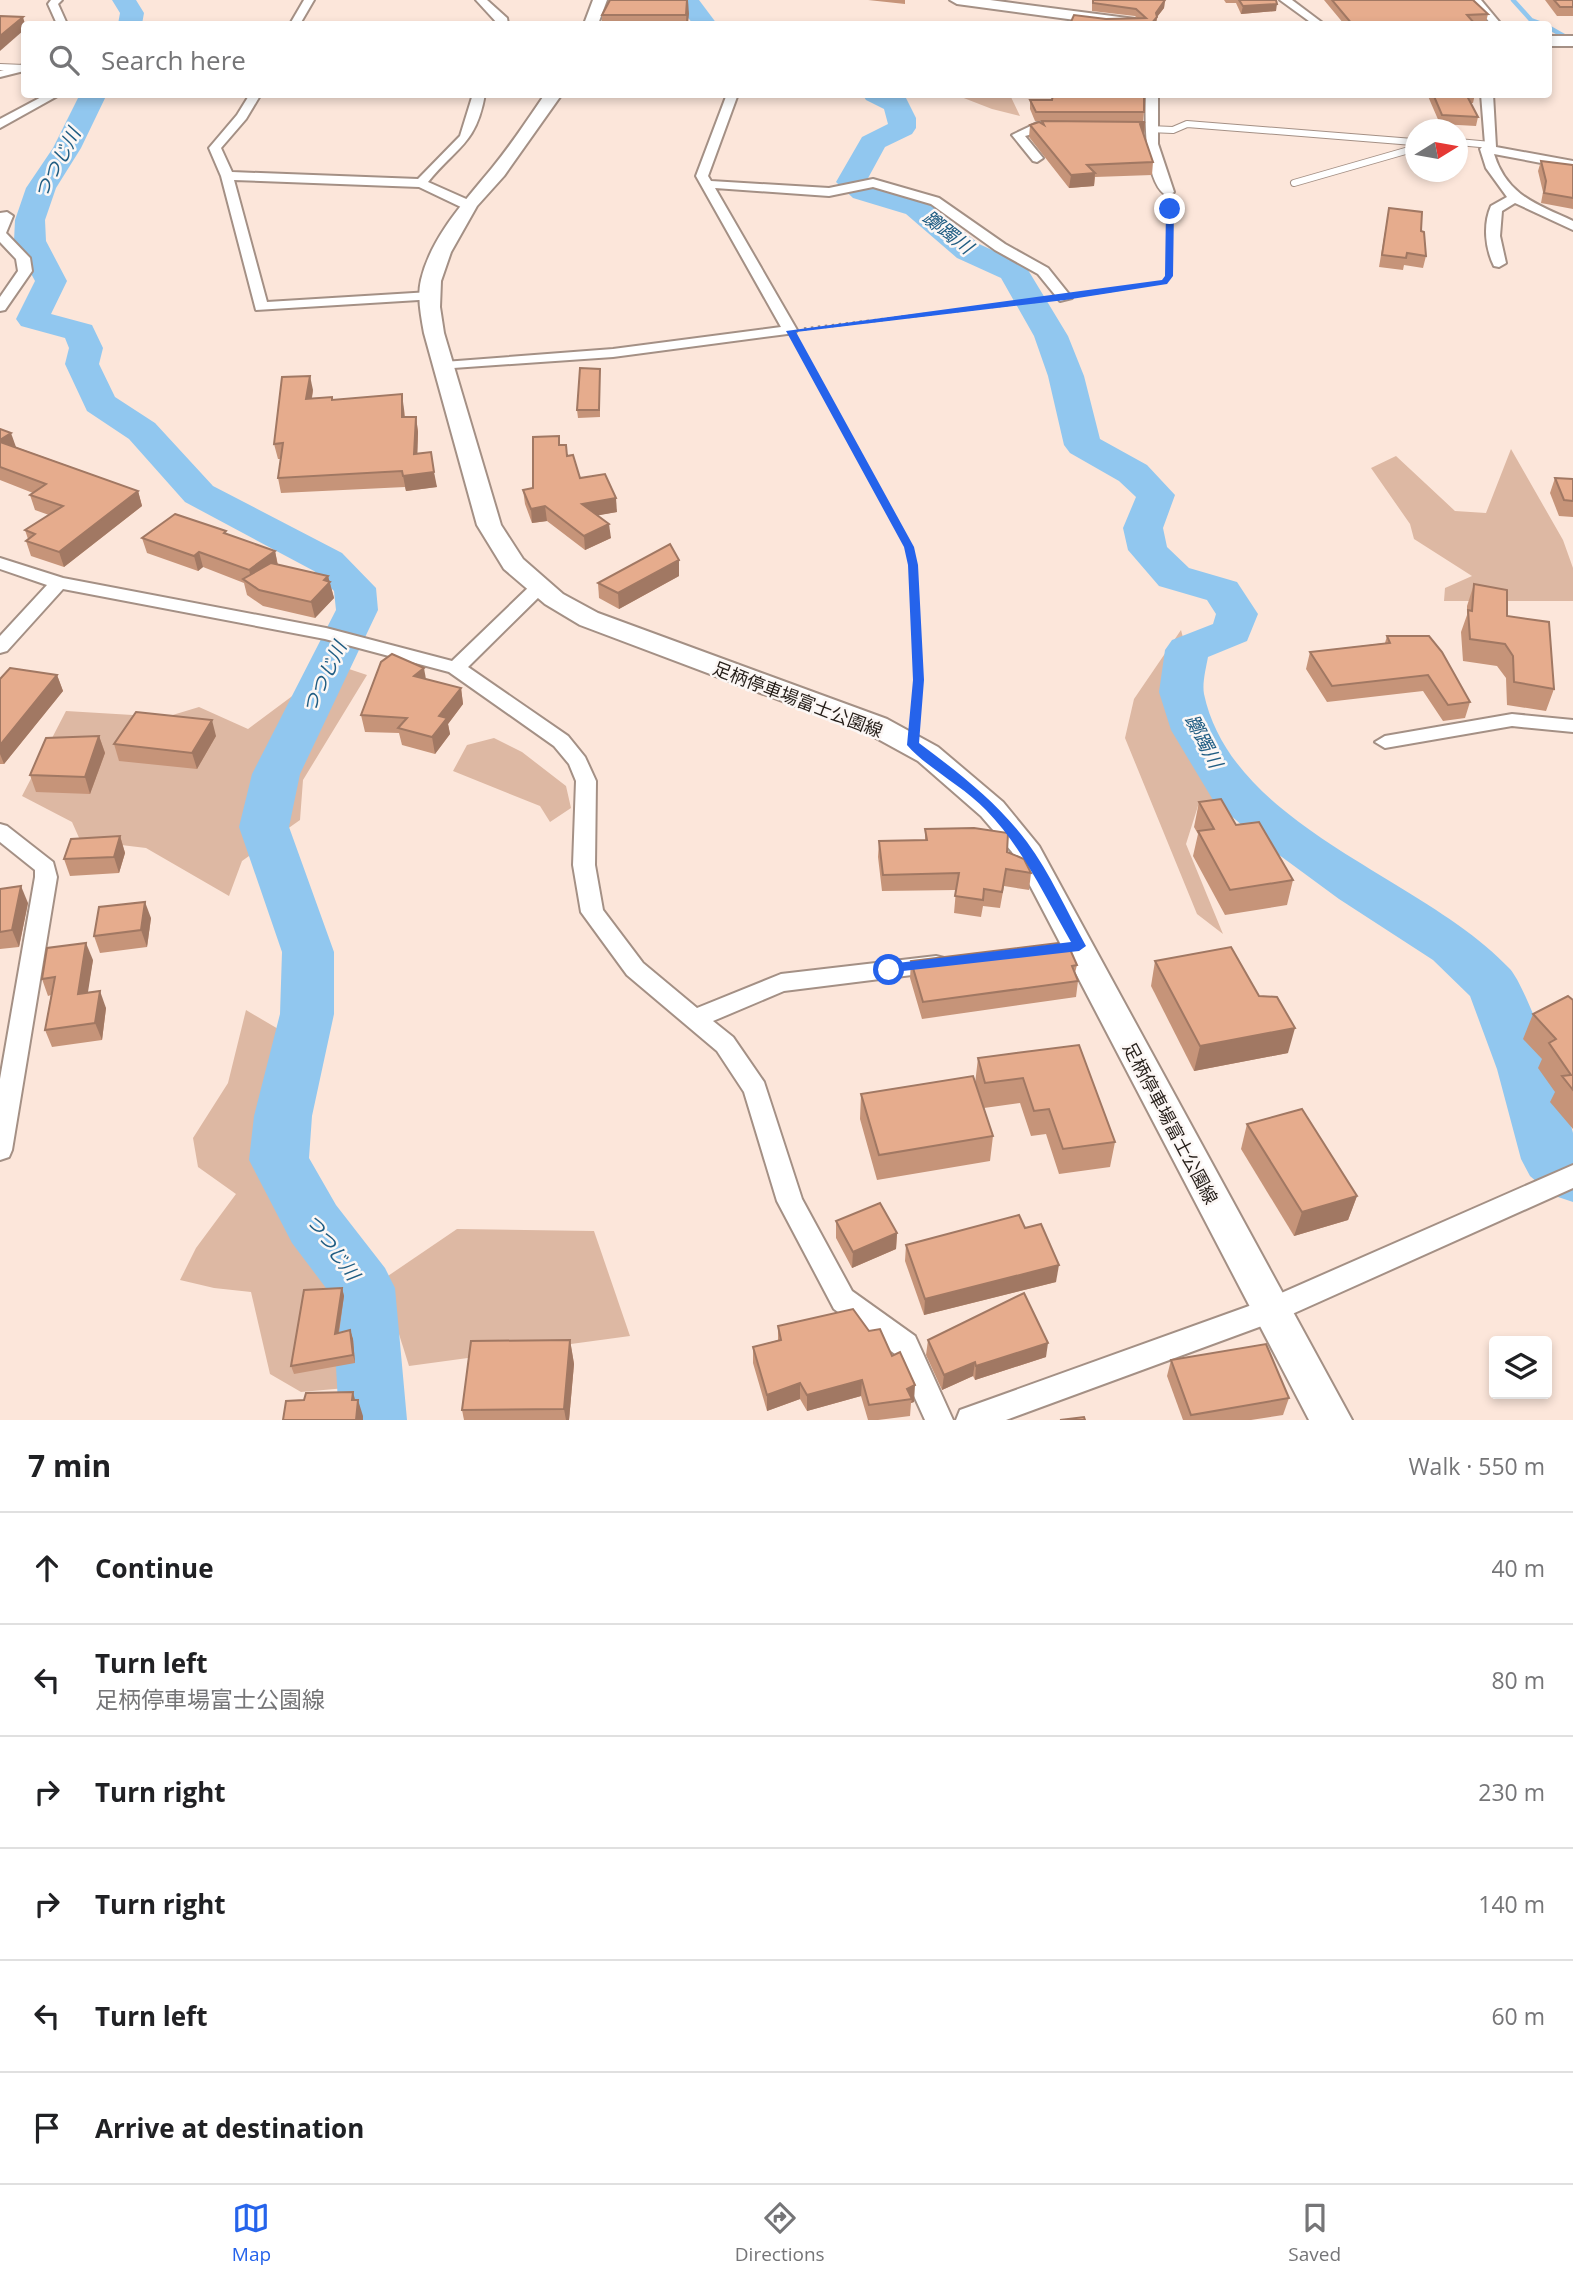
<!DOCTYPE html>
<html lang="en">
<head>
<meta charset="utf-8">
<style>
  body { margin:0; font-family:"Open Sans","Noto Sans JP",sans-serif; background:#f6f6f6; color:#202124 }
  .controls { position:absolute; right:21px; bottom:21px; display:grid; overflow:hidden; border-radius:7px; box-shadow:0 4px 10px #0003 }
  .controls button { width:63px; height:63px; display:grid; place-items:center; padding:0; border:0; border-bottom:2px solid #e0e0e0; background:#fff; color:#202124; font:35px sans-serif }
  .compass { position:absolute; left:1405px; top:119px; width:63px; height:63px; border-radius:50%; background:#fff; box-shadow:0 4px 10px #0003; rotate:79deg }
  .stop { position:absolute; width:21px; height:21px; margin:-16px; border:5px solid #2563eb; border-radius:50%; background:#fff }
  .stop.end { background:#2563eb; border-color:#fff; box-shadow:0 2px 7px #0008 }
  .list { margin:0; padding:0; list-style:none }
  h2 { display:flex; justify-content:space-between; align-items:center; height:91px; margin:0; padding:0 28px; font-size:30px }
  h2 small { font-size:23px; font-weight:400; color:#757577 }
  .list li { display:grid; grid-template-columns:46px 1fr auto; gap:21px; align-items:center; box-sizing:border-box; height:112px; padding:0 28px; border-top:2px solid #e0e0e0 }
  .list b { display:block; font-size:26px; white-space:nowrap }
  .list p { margin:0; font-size:23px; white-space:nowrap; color:#757577 }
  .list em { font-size:23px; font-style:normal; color:#757577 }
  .icon { flex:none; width:38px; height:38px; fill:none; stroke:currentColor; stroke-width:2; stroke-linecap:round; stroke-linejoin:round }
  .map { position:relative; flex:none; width:1573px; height:1420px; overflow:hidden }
  .search { position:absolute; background:#fff; box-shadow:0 4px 10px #0003; left:21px; right:21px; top:21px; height:77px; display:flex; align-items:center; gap:18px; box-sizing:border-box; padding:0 24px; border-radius:7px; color:#757577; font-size:26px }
  .sheet { height:763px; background:#fff }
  nav { display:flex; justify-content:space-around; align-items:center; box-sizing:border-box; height:98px; border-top:2px solid #e0e0e0; background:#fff; font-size:19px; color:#757577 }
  nav a { display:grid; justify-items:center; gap:4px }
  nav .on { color:#2563eb }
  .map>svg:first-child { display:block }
</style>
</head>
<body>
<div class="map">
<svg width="1573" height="1420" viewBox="0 0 1573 1420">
  <rect width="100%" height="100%" fill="#fce6da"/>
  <g fill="#ddb8a3">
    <polygon points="956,95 1010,95 1020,116 992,109"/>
    <polygon points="1511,449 1563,540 1573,568 1573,601 1444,601 1445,588 1472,576 1414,539 1410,524 1371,468 1396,456 1455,511 1486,513"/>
    <polygon points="1181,630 1226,802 1198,806 1186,844 1223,934 1197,914 1125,738 1134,699"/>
    <polygon points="313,657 367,675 303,780 300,820 242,861 229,896 146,848 80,840 72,822 22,796 66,711 166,717 199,707 248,729 295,694"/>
    <polygon points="494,738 522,752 566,786 571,808 550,822 540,806 453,771 467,745"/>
    <polygon points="246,1010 285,1033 298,1150 307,1192 363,1276 346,1388 301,1392 270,1374 251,1292 214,1288 180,1280 196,1248 236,1194 198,1167 193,1138 228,1083"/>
    <polygon points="457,1229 594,1231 630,1336 409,1366 382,1280"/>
  </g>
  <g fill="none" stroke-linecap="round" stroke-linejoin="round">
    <g stroke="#91c7ef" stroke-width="4.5">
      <polyline points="1513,0 1531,20 1542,24"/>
      <polyline points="1548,27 1573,41"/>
    </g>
    <g fill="#91c7ef" fill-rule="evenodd">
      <polygon points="112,0 136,0 144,13 142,24 118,24 120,13"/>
      <polygon points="674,0 699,0 717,24 693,24"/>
      <polygon points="80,94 107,94 81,148 56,188 45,220 46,241 67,281 51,314 92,325 103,348 99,364 115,397 155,423 213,486 342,553 376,588 378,610 300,774 289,827 334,952 334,1014 312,1116 309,1158 336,1205 385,1268 395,1288 407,1420 339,1420 332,1296 292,1243 249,1160 254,1116 280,1014 282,952 239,827 252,774 336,610 334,591 314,571 185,502 129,439 87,411 65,364 69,348 65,338 21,326 16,319 35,281 14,241 15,220 26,188 53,148"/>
      <path d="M862 94H898L906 98 916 118V128L912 134 885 147 867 180 875 186 928 202 979 244 1025 265 1068 336 1084 376 1100 439 1147 465 1175 495 1163 528 1167 547 1189 568 1237 582 1258 614 1247 641 1208 657C1206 668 1202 683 1204 694 1233 829 1425 877 1510 969 1528 989 1567 1104 1573 1133 1573 1155 1573 1180 1573 1202L1552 1195 1530 1176 1521 1159 1497 1069 1470 996 1433 960 1339 899 1260 841 1213 800 1171 730 1159 692 1165 650 1172 640 1213 624 1216 614 1207 600 1159 586 1128 550 1123 528 1136 497 1119 481 1070 453 1064 445 1048 376 1034 336 1001 278 957 258 906 214 853 198 836 182 862 137 888 124 884 109 866 100Z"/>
    </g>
    <g stroke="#a49085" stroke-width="8">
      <g id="service">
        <polyline points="0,67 24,68"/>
        <polyline points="1149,129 1173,130 1187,124 1413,142 1409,150 1294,183"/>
        <polyline points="1458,142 1491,145"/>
      </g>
    </g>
    <g stroke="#a49085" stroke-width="4">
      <g id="minor">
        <polygon points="51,0 62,0 58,4 67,24 57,24 48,4"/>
        <polygon points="304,0 314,0 300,24 290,24"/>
        <polygon points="476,0 487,0 507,18 508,24 498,24"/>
        <polygon points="1280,0 1292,0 1324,24 1313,24"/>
        <polygon points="1471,0 1481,0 1501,24 1491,24"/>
        <polygon points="24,65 24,71 0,77 0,71"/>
        <polygon points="47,94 61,94 0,128 0,119"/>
        <path d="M250 94H261L246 119 221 148 232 172 418 179 460 136 473 94H485C476 145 457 146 428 182L473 202V208H463L419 187 234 180 267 302 430 292 437 296 435 299 256 310 221 176 209 148 237 115Z"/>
        <polygon points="727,94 738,94 708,176 711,181 829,188 873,179 939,198 1005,244 1048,268 1072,298 1060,301 1038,274 995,250 931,204 873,187 829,196 715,188 797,330 795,333 613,357 439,369 439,363 444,362 613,349 781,327 696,176"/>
        <path d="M1146 94H1158V144L1174 192 1168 196C1144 186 1145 117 1146 94Z"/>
        <path d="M1481 94H1493L1496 147 1573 161V169L1494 154C1507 196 1537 204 1573 221V230L1515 203 1502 211 1500 236 1506 263 1499 267 1494 266C1485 248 1483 224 1491 206L1507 197 1486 168 1480 149 1485 144Z"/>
        <polygon points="1037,123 1053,123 1059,127 1025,136 1043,158 1037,162 1033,161 1012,135"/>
        <polygon points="7,212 13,216 6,233 30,258 32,271 5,310 0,311 0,297 18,271 16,259 0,242 0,213"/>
        <polygon points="0,558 63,578 326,628 452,661 532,584 544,584 547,588 544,592 468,667 568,736 585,757 596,781 595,865 603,910 643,963 697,1008 781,974 936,956 944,958 947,964 944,970 936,972 784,991 713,1021 733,1037 764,1082 802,1199 852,1291 915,1336 953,1420 925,1420 895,1354 834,1309 777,1201 744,1092 717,1051 627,975 581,912 573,865 576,781 569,764 554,746 449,672 325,639 63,589 7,651 0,653 0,636 47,585 0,569"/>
        <polygon points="1512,714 1573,720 1573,732 1512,726 1385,748 1375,742 1385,736"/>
        <polygon points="0,824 7,826 53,862 57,877 12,1150 9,1157 0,1160 0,1079 35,877 35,870 0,842"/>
        <polygon points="1573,1165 1573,1188 1281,1319 1006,1420 956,1420 960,1410 1263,1301"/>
      </g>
    </g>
    <g stroke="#a49085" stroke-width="4">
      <g id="secondary">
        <polygon points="593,0 607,0 598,24 584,24"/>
        <polygon points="950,0 990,0 1135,19 1143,24 1105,24 957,4"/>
        <rect x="1548" y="36" width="25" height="10"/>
        <path d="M545 94H562L504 176 477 206 451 252 441 281 440 307 444 333 501 525 523 559 563 594 598 613 887 719 938 747 1003 802 1039 846 1352 1420H1309L1034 893 1012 852 981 816 918 761 867 733 580 625 545 604 504 569 477 525 424 333C421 316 417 297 421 280 431 237 465 201 492 168 511 145 528 119 545 94Z"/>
      </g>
    </g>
    <polyline stroke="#998a81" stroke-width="2.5" stroke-dasharray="2 3.5" stroke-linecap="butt" points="1170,232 1170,204"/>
    <g stroke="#998a81" stroke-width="3.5" stroke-dasharray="2.5 4.5" stroke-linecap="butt">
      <polyline points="1082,295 1165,282 1169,276 1170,230"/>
      <polyline points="804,329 1046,300"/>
      <polyline points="796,341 901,532"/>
    </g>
    <polyline stroke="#998a81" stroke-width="4.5" stroke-dasharray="3.5 5" stroke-linecap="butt" points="900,530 909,547 913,565 919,680 915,723"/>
    <use href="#service" stroke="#fff" stroke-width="6"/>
    <use href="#minor" fill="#fff" fill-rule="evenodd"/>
    <use href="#secondary" fill="#fff" fill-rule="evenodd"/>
  </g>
  <g fill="#c69479">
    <polygon points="610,0 688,0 688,24 602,24 602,15"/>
    <polygon points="868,0 905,0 905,4"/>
    <polygon points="1092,0 1165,0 1164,8 1157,17 1156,24 1070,24 1074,15 1106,19 1137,18 1135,16 1092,11"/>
    <polygon points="1224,0 1276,0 1276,11 1241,14 1236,3 1226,3"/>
    <polygon points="1324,0 1473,0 1488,14 1486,22 1474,23 1475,24 1344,24"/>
    <polygon points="1545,0 1573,0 1573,16 1557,16"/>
    <polygon points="1427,94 1475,94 1473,103 1471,103 1478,117 1476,126 1440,124"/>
    <polygon points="1030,100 1052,100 1144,112 1143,121 1035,121 1030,109"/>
    <polygon points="1042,121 1145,122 1144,134 1153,162 1152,175 1095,177 1094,186 1069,188 1029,137 1030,125 1042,124"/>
    <polygon points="1541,161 1573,165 1573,209 1541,203 1543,192 1538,171"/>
    <polygon points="1389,208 1421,231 1426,256 1423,268 1404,265 1403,270 1379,267"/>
    <polygon points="600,369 600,417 578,418 577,410"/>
    <polygon points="313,390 312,398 332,397 332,400 404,409 405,417 416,417 418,432 417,453 437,487 406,491 405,487 281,493 278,478 281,459 278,459 274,444"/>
    <polygon points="0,429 16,447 138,491 142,506 64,567 31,556 26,541 28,539 25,530 49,515 35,510 30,495 33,493 0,480"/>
    <polygon points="559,436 560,445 580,478 617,512 598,515 611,538 585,550 547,521 532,523 525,504 523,490 533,488"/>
    <polygon points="1555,478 1573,479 1573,517 1559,516 1550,493"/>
    <polygon points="227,534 275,551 278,565 328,576 334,598 315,618 263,606 247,595 244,583 203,567 198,571 147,553 142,538"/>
    <polygon points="679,576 619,609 599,598 598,583"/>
    <polygon points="1474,584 1507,616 1554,689 1546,711 1507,705 1506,678 1497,666 1463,661 1461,632 1467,615 1467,606"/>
    <polygon points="1387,636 1470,702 1465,718 1443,721 1423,691 1327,702 1306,669 1310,652 1385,643"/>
    <polygon points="57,675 63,691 4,764 0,764 0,679"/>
    <polygon points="426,679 461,688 463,704 448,724 450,734 435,754 402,745 399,733 365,732 361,715"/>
    <polygon points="99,736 105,753 90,794 36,792 30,775"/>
    <polygon points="216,736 197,769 119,761 114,744"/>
    <polygon points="1199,802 1236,825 1293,880 1287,905 1225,915 1193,856 1198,834 1194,827"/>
    <polygon points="925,829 1007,852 1031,873 1029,890 1004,886 1000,908 983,906 981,917 954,913 956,890 882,891 878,857 879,841 925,840"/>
    <polygon points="120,836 125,853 119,873 70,876 64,859"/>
    <polygon points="0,889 28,903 19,947 0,949"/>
    <polygon points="151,918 147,947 100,953 94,936"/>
    <polygon points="1061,949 1077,965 1075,973 1078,981 1076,997 922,1019 910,978 911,961"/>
    <polygon points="93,960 87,993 106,1008 102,1040 52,1047 45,1030 51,995 48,996 42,979"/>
    <polygon points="1155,961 1288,1053 1194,1071 1151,986"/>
    <polygon points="1573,1000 1573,1129 1550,1102 1555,1092 1538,1068 1542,1059 1523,1039 1533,1014"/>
    <polygon points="1079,1045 1115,1142 1110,1167 1059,1174 1046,1134 1031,1136 1020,1103 984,1108 993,1136 990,1161 877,1180 860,1119 861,1094 975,1084 978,1058"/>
    <polygon points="1247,1124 1357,1196 1348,1220 1294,1236 1241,1149"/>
    <polygon points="836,1221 897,1233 896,1249 852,1268 836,1238"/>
    <polygon points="1025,1228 1056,1282 924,1315 905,1261 906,1245"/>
    <polygon points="342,1288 344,1296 339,1333 350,1330 353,1339 355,1363 294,1374 291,1366"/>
    <polygon points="778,1326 869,1331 914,1402 911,1403 910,1416 878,1420 868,1420 861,1396 807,1411 800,1399 767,1411 753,1363 753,1347 778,1340"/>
    <polygon points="570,1340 574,1364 569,1420 464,1420 462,1410"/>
    <polygon points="928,1340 1046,1357 975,1380 973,1376 942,1390 926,1355"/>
    <polygon points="1171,1360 1289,1398 1283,1415 1251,1420 1183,1420 1167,1376"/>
  </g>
  <g fill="#a17863">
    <polygon points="687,0 688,0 689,14 688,24 686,24"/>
    <polygon points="1165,0 1164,8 1157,17 1156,24 1151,24 1156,13"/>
    <polygon points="1277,4 1276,11 1241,14 1243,6"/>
    <polygon points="23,17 25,24 24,30 0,51 0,36"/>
    <polygon points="1145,122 1144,135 1140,124"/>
    <polygon points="1095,173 1094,186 1069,188 1071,175"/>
    <polygon points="310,376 313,390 309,413 306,399"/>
    <polygon points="402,394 404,409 405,432 402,417"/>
    <polygon points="416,417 418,432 417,469 414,454"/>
    <polygon points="11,433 16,447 0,447 0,440"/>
    <polygon points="434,472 437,487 406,491 403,476"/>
    <polygon points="138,491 142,506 64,567 59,552"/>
    <polygon points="616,498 617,512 584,518 582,504"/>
    <polygon points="545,506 547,521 532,523 531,509"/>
    <polygon points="609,524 611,538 585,550 584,536"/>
    <polygon points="275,551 278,567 253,586 249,570"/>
    <polygon points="199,552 203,567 198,571 194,556"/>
    <polygon points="679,560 679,576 619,609 618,593"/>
    <polygon points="328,576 334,598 315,618 311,602 324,580"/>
    <polygon points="424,668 427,685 414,676"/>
    <polygon points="57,675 63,691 4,764 0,754 0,745"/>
    <polygon points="461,688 463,704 448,724 450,734 435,754 432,737 439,716"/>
    <polygon points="212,720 216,736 197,769 192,753"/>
    <polygon points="99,736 105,753 90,794 85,777"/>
    <polygon points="120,836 125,853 119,873 114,857"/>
    <polygon points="21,886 28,903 19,947 12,930"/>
    <polygon points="145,902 151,918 147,947 141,930"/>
    <polygon points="86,943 93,960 85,1011 78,994"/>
    <polygon points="100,991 106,1008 102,1040 95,1023"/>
    <polygon points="1295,1028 1288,1053 1194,1071 1200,1046"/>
    <polygon points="1357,1196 1348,1220 1294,1236 1302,1212"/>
    <polygon points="897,1233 896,1249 852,1268 853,1252"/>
    <polygon points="1059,1265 1056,1282 924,1315 925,1299"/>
    <polygon points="342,1288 344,1296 337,1342 335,1334"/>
    <polygon points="350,1330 353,1339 355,1363 353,1355"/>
    <polygon points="570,1340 574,1364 569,1420 566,1420 564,1409"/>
    <polygon points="1048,1343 1046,1357 975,1380 976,1366"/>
    <polygon points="975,1362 973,1376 942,1390 944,1375"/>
    <polygon points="862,1380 861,1396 807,1411 807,1395"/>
    <polygon points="800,1383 800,1399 767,1411 767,1395"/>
    <polygon points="915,1385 914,1402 911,1403 912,1399 907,1389"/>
    <polygon points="353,1392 357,1407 358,1400 363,1416 363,1420 355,1420 352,1400"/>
  </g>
  <g fill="#e6ac8d" stroke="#a17863" stroke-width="2">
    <polygon points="610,0 687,0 686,15 602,15"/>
    <polygon points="1093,0 1165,0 1156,13 1157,17 1151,24 1070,24 1074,15 1106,19 1146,18 1136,9 1093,3"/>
    <polygon points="1239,0 1276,0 1277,4 1243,6"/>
    <polygon points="1332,0 1473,0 1488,14 1467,15 1475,24 1352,24"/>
    <polygon points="1554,0 1573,0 1573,7 1560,7"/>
    <polygon points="0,16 23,17 0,36"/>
    <polygon points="1053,94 1144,94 1144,112 1036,112 1030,100 1052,100"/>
    <polygon points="1433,94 1466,94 1478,117 1442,115"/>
    <polygon points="1042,121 1145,122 1140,124 1153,162 1087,165 1095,173 1071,175 1030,125 1039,122 1044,125"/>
    <polygon points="1541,161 1573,165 1573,198 1544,193 1546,181"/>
    <polygon points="1389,208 1422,212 1421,231 1424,232 1426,256 1407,253 1406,258 1382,255"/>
    <polygon points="580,368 600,369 599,410 577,410"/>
    <polygon points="310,376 306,399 332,397 332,400 402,394 402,417 416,417 414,454 431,452 434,472 403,476 402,471 278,478 283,443 274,444 282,377"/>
    <polygon points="0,429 11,433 0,440"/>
    <polygon points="559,436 559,445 566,445 567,456 573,455 580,478 605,474 616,498 582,504 609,524 584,536 545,506 531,509 523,490 533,488 533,437"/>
    <polygon points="0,442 138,491 59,552 26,541 35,534 25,530 63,506 30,495 46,484 0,467"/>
    <polygon points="1555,478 1573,479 1573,501 1564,500"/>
    <polygon points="175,514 226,531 224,533 275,551 249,570 199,552 194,556 142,538"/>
    <polygon points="670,544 679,560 618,593 598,583"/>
    <polygon points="271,563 328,576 324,580 330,582 311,602 259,590 243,579"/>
    <polygon points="1474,584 1507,590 1507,616 1549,622 1554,689 1514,682 1513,656 1505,644 1470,639 1468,610 1472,611"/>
    <polygon points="1387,636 1429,636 1442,652 1470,702 1448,705 1428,675 1332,686 1310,652 1390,643"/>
    <polygon points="392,654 424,668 414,676 461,688 439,716 447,718 432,737 398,728 407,718 361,715 381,662"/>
    <polygon points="10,668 57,675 0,745 0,679"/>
    <polygon points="136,712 212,720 192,753 114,744"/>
    <polygon points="99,736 85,777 30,775 46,738"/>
    <polygon points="1221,799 1236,825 1259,822 1293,880 1230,890 1198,831 1214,829 1199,802"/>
    <polygon points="974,828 1008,833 1007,852 1024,859 1031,873 1006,869 1002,892 984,889 983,900 955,896 959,873 883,875 879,841 927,840 925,829"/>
    <polygon points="120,836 114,857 64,859 71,839"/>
    <polygon points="21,886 12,930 0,932 0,889"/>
    <polygon points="145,902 141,930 94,936 99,907"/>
    <polygon points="86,943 78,994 100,991 95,1023 45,1030 55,977 42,979 47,948"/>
    <polygon points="1058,943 1061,949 1069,947 1077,965 1072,966 1078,981 923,1002 911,961"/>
    <polygon points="1231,947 1259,996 1277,997 1295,1028 1200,1046 1155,961"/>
    <polygon points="1568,996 1573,1000 1573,1090 1562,1076 1571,1075 1549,1043 1556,1039 1533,1014"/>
    <polygon points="1079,1045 1115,1142 1063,1149 1049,1109 1034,1111 1023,1078 985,1083 978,1058"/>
    <polygon points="973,1076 993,1136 879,1155 861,1094"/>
    <polygon points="1302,1109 1357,1196 1302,1212 1247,1124"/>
    <polygon points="880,1203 897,1233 853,1252 836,1221"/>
    <polygon points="1019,1215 1025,1228 1041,1224 1059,1265 925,1299 906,1245"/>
    <polygon points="342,1288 335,1334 350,1330 353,1355 291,1366 304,1290"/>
    <polygon points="1024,1293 1048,1343 976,1366 975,1362 944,1375 928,1340"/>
    <polygon points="853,1309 869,1331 880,1329 892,1356 900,1352 915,1385 907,1389 912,1399 869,1405 862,1380 807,1395 800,1383 767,1395 753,1347 781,1340 778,1326"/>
    <polygon points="570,1340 564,1409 462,1410 471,1341"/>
    <polygon points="1266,1344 1289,1398 1191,1415 1171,1360"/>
    <polygon points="353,1392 352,1400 358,1400 356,1420 283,1420 286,1401 304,1400 306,1393"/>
    <polygon points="1084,1417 1085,1420 1060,1420"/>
  </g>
  <path fill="#2563eb" d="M1170 207 1174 209 1173 276 1167 284 1065 300 796 332 914 547 918 565 924 680 919 743C959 773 997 802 1027 842 1050 873 1067 912 1086 946L1079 951 885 973V966L889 964 1071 942C1045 897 1023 848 986 810 963 786 927 768 907 745L913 680 908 565 904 547 786 331 1162 280 1165 276 1166 209Z"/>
  <g text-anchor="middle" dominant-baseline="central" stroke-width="5" stroke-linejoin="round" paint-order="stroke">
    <g font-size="18" fill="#251e19" stroke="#fcf7f5">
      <text transform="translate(798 699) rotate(21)">足柄停車場富士公園線</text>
      <text transform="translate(1171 1123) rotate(62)">足柄停車場富士公園線</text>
    </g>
    <g font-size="19" font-style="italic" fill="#205d83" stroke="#fcf7f5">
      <text transform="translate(57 163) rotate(-62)">つつじ川</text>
      <text transform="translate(948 232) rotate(38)">躑躅川</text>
      <text transform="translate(324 677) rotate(-64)">つつじ川</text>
      <text transform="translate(1204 741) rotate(62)">躑躅川</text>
      <text transform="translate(333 1247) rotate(54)">つつじ川</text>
    </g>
  </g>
</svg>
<div class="controls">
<button><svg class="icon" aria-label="layers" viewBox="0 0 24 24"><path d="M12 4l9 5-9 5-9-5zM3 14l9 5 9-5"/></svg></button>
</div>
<svg class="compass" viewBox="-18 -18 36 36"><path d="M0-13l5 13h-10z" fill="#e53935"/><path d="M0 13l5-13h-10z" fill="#757577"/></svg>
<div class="stop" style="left:889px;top:970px"></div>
<div class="stop end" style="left:1170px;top:209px"></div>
<div class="search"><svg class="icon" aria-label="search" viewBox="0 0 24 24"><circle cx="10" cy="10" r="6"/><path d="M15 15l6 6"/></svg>Search here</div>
</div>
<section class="sheet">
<h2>7 min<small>Walk · 550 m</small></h2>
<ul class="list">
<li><svg class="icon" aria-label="ahead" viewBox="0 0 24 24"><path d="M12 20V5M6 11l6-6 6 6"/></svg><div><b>Continue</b></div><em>40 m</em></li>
<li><svg class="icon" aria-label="left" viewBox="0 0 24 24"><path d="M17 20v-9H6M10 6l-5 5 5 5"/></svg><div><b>Turn left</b><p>足柄停車場富士公園線</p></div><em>80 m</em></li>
<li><svg class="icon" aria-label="right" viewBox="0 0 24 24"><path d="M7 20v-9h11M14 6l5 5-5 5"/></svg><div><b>Turn right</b></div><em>230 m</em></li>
<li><svg class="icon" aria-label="right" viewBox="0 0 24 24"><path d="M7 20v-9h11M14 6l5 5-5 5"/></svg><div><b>Turn right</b></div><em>140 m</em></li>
<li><svg class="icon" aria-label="left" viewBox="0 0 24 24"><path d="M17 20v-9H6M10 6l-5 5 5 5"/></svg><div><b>Turn left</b></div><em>60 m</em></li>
<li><svg class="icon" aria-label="arrive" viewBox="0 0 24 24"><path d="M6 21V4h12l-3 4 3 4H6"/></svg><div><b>Arrive at destination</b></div></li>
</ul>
</section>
<nav>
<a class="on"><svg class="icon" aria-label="map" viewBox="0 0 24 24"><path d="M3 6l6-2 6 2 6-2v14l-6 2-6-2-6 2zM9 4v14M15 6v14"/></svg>Map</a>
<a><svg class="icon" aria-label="directions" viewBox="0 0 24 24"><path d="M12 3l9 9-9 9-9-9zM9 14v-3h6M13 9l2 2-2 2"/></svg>Directions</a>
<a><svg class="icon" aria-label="saved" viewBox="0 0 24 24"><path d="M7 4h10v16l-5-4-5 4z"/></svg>Saved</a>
</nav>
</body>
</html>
